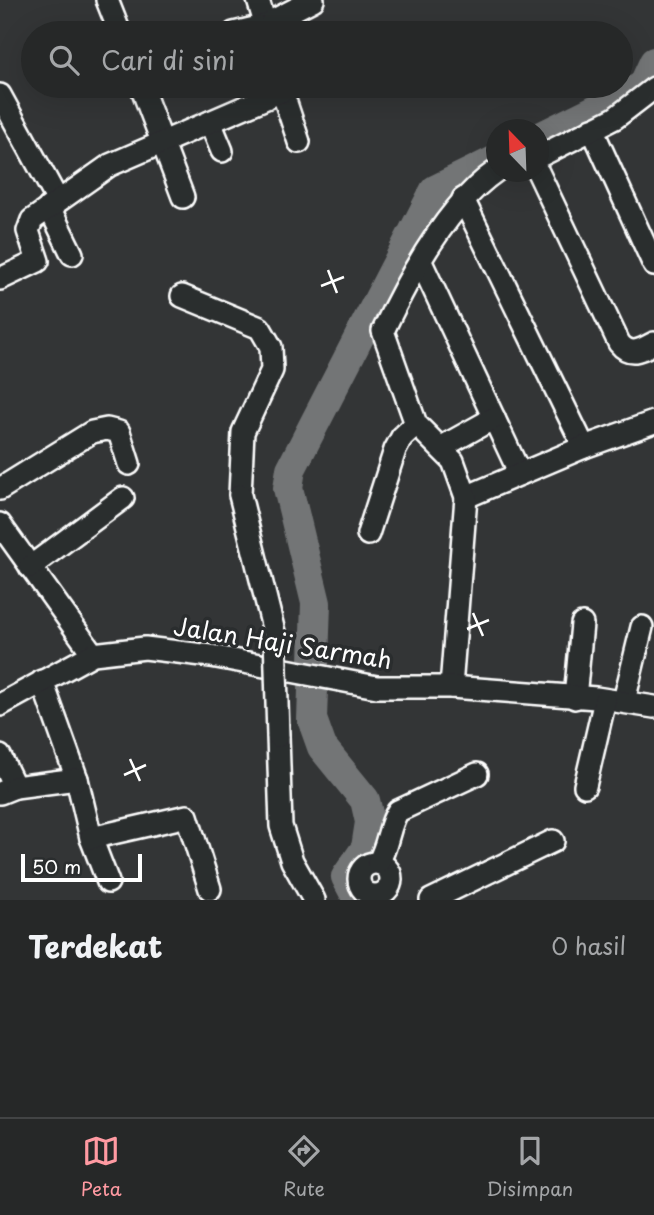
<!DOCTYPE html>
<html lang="id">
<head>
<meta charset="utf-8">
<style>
  body { margin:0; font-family:"Playpen Sans",sans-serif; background:#323434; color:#f1f3f6 }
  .compass { position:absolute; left:486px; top:119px; width:63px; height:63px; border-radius:50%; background:#262828; box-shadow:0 7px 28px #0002; rotate:337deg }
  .scale { position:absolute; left:21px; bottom:18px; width:121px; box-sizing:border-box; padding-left:7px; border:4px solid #fff; border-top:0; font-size:19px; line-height:24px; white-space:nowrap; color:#fff; -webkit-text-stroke:5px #2a2d2e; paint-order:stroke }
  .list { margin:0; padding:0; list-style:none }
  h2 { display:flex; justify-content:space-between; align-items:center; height:91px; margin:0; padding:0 28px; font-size:30px }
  h2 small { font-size:23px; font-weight:400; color:#a4a6a8 }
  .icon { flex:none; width:38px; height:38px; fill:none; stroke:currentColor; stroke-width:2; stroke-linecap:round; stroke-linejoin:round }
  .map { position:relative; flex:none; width:654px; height:900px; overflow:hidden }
  .search { position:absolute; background:#262828; box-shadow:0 7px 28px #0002; left:21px; right:21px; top:21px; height:77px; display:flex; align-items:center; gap:18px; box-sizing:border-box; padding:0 24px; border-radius:38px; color:#a4a6a8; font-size:26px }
  .sheet { height:217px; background:#262828 }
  nav { display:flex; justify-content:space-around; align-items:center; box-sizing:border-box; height:98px; border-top:2px solid #424445; background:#262828; font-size:19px; color:#a4a6a8 }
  nav a { display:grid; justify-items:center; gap:4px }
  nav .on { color:#ff9aa2 }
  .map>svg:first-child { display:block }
</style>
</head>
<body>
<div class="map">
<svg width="654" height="900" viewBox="0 0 654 900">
  <rect width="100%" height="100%" fill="#333536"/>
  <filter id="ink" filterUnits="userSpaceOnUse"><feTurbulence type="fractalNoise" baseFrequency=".0143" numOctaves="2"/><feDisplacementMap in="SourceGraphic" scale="14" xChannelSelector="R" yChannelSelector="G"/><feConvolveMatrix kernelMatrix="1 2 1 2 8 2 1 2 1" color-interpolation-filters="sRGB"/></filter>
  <g filter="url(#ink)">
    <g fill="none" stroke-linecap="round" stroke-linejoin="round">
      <g stroke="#737576" stroke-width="30">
        <polyline points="538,138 643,86 654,62"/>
        <polyline points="358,900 346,877 366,848 370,822 365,800 322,747 312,719 316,603 288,488 291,469 435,190 496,160"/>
      </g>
      <g stroke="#fff" stroke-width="26">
        <g id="minor">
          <polyline points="107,0 120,33"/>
          <polyline points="258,0 265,23"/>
          <polyline points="234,33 271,24"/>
          <polyline points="273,33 271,24 274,20 313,0"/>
          <polyline points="141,86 183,197"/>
          <polyline points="282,91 299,142"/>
          <polyline points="0,95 58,201"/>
          <polyline points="210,122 222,151"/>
          <polyline points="592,129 654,265"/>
          <polyline points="538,157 615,118 654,88"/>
          <path d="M538 172 619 343C630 357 641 350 654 343"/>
          <polyline points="463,199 584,447"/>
          <polyline points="49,207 72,254"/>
          <polyline points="421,262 520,474"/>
          <polyline points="0,279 38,261 28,231 32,220 110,165 282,91 287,86"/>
          <polyline points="182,296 260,328 271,347 272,370 243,432 240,495"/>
          <polyline points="442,447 494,418"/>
          <polyline points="0,489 92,432 107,429 119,432 129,464"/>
          <polyline points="466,497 584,447 654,422"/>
          <polyline points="0,524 93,654"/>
          <polyline points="368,534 395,450 402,437 416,424"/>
          <polyline points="30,567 123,498"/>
          <polyline points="42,681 77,779 91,838 108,882"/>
          <path d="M451 687 466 497 453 461 416 424 383 331C408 278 448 204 496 171"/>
          <polyline points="575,698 582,624"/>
          <polyline points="624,701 642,627"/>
          <polyline points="0,705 93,654 145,648 211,656 377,687 451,687 596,698 654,707"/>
          <polyline points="278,736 281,826 292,861 314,900"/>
          <polyline points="0,756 15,787 0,793"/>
          <polyline points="585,786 605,700"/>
          <polyline points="15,787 77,779"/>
          <polyline points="91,838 187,816 210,889"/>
          <circle cx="375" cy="879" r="16"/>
          <path d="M378 863C389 844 388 826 398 811L477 774"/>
          <polyline points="431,900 553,841"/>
        </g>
      </g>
      <use href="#minor" stroke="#2a2d2e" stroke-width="21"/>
      <g stroke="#fff" stroke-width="26" stroke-linecap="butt">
        <polyline id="minor-bridge" points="240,495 275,636 278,736"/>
      </g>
      <use href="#minor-bridge" stroke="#2a2d2e" stroke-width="21"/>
    </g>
  </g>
  <path fill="none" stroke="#fff" stroke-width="2.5" d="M328 270 337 293M321 286 344 277M473 613 483 636M467 629 489 620M130 759 140 781M124 775 146 765"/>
  <g text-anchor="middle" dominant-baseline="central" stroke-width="7" stroke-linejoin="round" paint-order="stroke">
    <g font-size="24" fill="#fff" stroke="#2a2d2e">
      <text transform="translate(283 642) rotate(9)">Jalan Haji Sarmah</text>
    </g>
  </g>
</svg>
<svg class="compass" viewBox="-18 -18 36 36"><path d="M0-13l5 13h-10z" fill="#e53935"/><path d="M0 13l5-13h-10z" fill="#a4a6a8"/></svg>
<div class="scale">50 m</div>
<div class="search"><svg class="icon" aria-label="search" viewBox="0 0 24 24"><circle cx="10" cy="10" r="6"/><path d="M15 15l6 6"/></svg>Cari di sini</div>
</div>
<section class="sheet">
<h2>Terdekat<small>0 hasil</small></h2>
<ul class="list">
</ul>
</section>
<nav>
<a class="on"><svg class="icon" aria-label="map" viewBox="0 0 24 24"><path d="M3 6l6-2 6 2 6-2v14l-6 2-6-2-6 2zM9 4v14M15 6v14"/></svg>Peta</a>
<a><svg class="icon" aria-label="directions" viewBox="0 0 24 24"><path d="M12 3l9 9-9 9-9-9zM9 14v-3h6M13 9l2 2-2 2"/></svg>Rute</a>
<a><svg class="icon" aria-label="saved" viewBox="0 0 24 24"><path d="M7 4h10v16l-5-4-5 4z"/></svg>Disimpan</a>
</nav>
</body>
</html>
